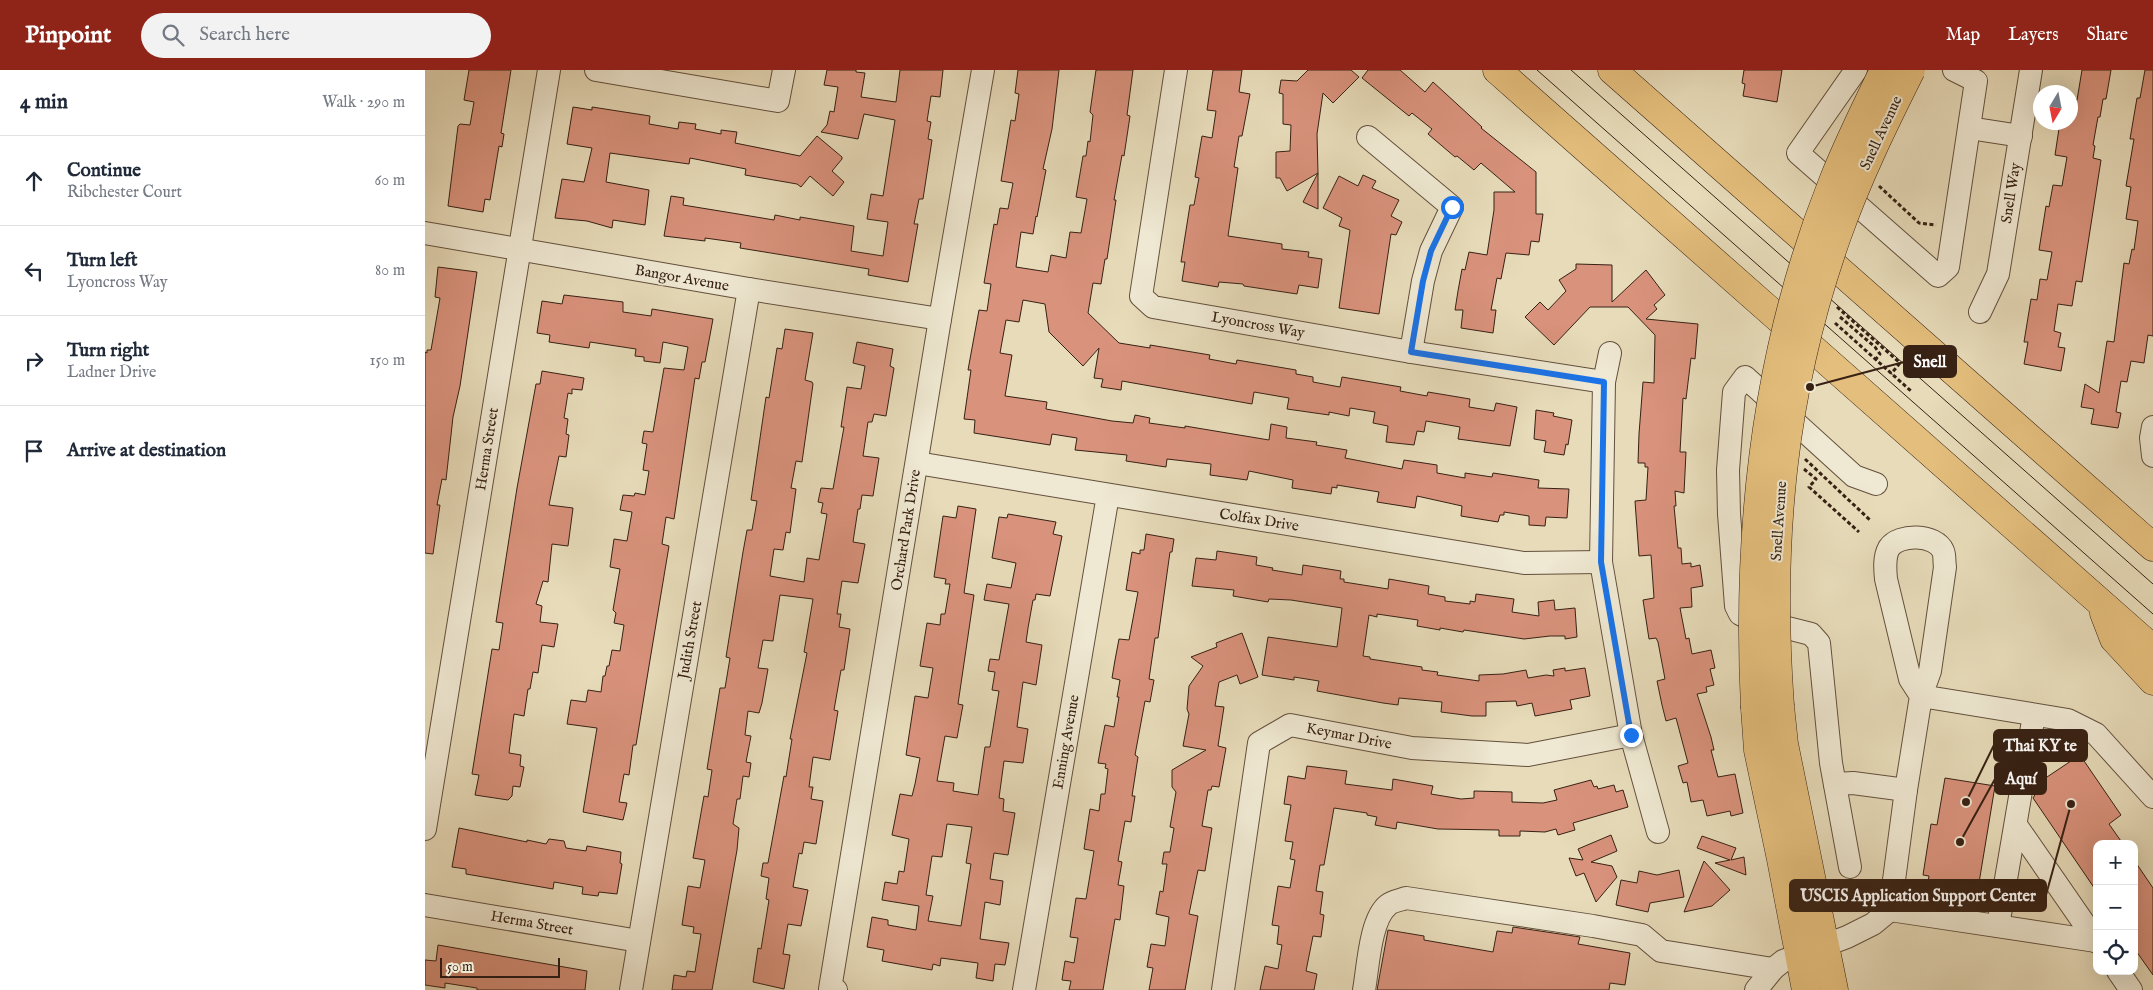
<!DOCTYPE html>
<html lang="en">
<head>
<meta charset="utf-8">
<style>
  body { margin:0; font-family:"IM FELL English",serif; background:#f2f2f3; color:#1f2937 }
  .controls { position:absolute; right:15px; bottom:15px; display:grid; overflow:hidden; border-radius:10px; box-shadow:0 5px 20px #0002 }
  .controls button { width:45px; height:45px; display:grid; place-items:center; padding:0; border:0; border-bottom:1px solid #e0e1e3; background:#fff; color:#1f2937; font:25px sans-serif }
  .compass { position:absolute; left:1608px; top:15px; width:45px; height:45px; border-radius:50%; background:#fff; box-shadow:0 5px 20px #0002; rotate:190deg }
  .scale { position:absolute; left:15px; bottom:12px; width:120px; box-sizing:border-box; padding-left:5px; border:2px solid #372114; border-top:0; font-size:14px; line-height:18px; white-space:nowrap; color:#372114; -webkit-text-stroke:4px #efe8d2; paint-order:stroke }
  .stop { position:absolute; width:15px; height:15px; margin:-11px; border:4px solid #1a73e8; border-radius:50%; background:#fff }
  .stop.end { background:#1a73e8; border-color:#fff; box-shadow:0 1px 5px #0008 }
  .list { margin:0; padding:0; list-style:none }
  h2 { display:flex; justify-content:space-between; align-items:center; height:65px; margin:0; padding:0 20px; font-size:21px }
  h2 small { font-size:16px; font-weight:400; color:#747a83 }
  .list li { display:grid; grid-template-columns:32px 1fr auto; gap:15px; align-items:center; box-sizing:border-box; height:90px; padding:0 20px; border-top:1px solid #e0e1e3 }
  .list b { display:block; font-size:19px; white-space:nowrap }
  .list p { margin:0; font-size:16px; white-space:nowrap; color:#747a83 }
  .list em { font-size:16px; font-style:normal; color:#747a83 }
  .icon { flex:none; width:28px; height:28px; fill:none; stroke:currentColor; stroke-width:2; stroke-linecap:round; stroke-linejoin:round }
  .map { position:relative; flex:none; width:1728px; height:920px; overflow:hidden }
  header { display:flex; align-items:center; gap:30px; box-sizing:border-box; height:70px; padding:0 25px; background:#8f2418; color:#fff }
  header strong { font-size:24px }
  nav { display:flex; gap:28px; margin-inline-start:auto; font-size:18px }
  .search { width:350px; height:45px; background:#f2f2f3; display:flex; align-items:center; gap:12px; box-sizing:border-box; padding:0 18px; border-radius:28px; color:#747a83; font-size:19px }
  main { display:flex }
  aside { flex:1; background:#fff }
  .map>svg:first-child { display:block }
</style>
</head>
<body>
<header>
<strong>Pinpoint</strong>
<div class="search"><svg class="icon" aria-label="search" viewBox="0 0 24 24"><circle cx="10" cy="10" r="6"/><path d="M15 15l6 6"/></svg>Search here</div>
<nav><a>Map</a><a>Layers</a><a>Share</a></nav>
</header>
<main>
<aside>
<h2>4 min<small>Walk · 290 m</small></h2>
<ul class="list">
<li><svg class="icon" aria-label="ahead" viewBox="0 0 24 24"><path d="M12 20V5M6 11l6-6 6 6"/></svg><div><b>Continue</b><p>Ribchester Court</p></div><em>60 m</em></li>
<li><svg class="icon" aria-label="left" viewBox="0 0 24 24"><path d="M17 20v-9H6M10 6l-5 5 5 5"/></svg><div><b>Turn left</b><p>Lyoncross Way</p></div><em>80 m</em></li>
<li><svg class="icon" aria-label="right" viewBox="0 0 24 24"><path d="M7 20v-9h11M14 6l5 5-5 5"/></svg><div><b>Turn right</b><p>Ladner Drive</p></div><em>150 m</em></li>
<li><svg class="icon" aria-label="arrive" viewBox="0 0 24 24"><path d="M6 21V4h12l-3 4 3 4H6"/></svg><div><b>Arrive at destination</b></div></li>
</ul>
</aside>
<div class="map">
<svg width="1728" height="920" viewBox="0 0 1728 920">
  <rect width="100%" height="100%" fill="#e7dbb9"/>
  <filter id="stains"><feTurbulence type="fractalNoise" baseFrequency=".004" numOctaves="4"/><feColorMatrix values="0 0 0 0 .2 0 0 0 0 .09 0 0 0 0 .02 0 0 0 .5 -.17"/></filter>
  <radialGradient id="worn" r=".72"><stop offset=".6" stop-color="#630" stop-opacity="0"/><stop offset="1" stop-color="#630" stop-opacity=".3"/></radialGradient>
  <g fill="#d9927c" stroke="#372114" fill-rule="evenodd">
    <polygon points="44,0 86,0 76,63 79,64 77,77 74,76 65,130 60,129 58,142 23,136 33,56 35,54 45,55 49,32 39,30"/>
    <polygon points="402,0 431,0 431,2 440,3 436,27 471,32 475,0 518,0 515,27 506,26 502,51 506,52 503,69 507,70 498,129 494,129 489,154 493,154 483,212 443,205 444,199 315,178 316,173 280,168 280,171 239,166 246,126 259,128 258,135 307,143 349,150 350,145 375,150 375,147 429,156 426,181 458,186 463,152 442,149 446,124 458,126 470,50 439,44 433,69 396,62 402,55 405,41 409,42 413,17 399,15"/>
    <polygon points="593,0 634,0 627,59 618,99 621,100 612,147 611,146 608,164 596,162 591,197 623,202 626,185 641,188 645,162 656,163 662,129 651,127 658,86 661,86 663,71 665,72 668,45 665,42 671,0 708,0 702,45 705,46 699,86 697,85 689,130 691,130 682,189 680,189 676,214 668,213 663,243 694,273 725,278 725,275 785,285 784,289 811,294 812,290 871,300 871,304 888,307 888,312 915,317 917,307 976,317 975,321 1002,326 1003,322 1045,329 1044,337 1069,341 1071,333 1092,337 1085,376 1033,369 1035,357 1001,351 999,362 992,361 989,375 961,372 963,356 948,353 950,342 925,338 924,346 904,342 904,345 862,339 864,328 829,322 827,334 697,311 696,320 676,317 678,309 669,308 674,278 658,296 624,262 620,234 598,230 594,252 581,250 575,283 587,285 580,326 622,332 621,339 687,351 708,353 710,345 725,348 724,353 760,358 760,356 844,370 846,354 862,357 861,368 892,372 891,375 922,380 920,388 951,394 977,399 979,390 1012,395 1012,403 1040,408 1040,403 1067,407 1068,403 1114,410 1113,418 1144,419 1142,448 1121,447 1120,456 1104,455 1104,446 1079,442 1079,445 1075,445 1073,452 1036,446 1037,436 992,426 990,438 952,432 954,422 912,415 912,418 907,417 906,424 867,418 868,410 824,401 822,410 785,405 786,394 742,389 741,397 701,391 702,385 650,380 652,368 627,364 625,375 549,363 550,350 539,349 546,300 543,300 554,240 562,241 566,214 559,213 569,154 572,155 575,138 583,139 588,113 576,111 586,50 590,51 594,24 590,23"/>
    <polygon points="788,0 817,0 814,22 825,24 817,66 814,66 809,97 813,98 803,166 857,174 857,179 884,182 883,187 897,189 893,218 874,215 872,224 819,216 818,214 794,212 793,217 757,211 760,192 756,192 765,135 769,135 774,108 770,107 777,66 787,68 791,41 782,40"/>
    <polygon points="883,0 926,0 934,7 908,33 898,23 892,64 893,103 862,121 855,108 851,108 851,82 865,81 866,55 858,54 858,24 854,23 856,10 872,11"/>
    <polygon points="943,0 975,0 1000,22 1008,12 1057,57 1056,58 1111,102 1111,144 1118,144 1114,172 1106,171 1104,185 1081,183 1076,209 1072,208 1066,240 1071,240 1068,263 1036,258 1038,240 1030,240 1033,221 1037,199 1040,200 1044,182 1062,185 1069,140 1069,122 1090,122 1056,93 1049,100 1032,86 1030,87 1003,64 1007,59 987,43 984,46 937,8"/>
    <polygon points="1319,0 1357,0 1352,32 1318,26 1320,14 1317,13"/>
    <polygon points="1657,0 1686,0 1681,29 1678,29 1675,47 1673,47 1668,75 1670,76 1668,88 1676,90 1657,212 1651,211 1647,236 1633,234 1629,261 1636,263 1633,277 1640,278 1636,301 1599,294 1603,272 1599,272 1606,229 1612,230 1615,209 1622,210 1627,182 1614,180 1621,136 1624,137 1628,115 1637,116 1642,87 1630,85 1635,52 1646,52 1646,44 1648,45 1650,30 1652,30"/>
    <polygon points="1720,0 1728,0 1728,266 1723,265 1719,293 1706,291 1702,312 1696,311 1691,342 1696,343 1693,358 1666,354 1669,339 1656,337 1660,314 1674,323 1682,271 1689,272 1699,193 1704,194 1707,179 1709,180 1713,151 1701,149 1706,117 1701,116 1709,69 1705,69 1712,28 1715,28"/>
    <polygon points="148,37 167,40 167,37 225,46 224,54 253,59 254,52 271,54 270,59 296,64 296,60 312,62 310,73 375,86 392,66 417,87 417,89 407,101 419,112 408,126 385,106 376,117 372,114 320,105 321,99 265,88 264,94 185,83 181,112 224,120 220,155 188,150 187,158 162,151 130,148 137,109 159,112 167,78 142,74"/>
    <polygon points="893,103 893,139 878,132"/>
    <polygon points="938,105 951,111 947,118 974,130 966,146 977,152 971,165 966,164 954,244 914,238 925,160 914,156 917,148 898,138 914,106 933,116"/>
    <polygon points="1151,194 1187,195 1187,232 1221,200 1240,225 1229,235 1232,239 1221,249 1273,254 1270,289 1266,288 1261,329 1258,328 1255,382 1261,382 1259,423 1250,421 1251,436 1249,436 1253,478 1256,478 1257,494 1266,493 1266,497 1275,495 1278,516 1266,518 1267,537 1255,538 1261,569 1264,568 1267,584 1286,580 1290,598 1285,599 1289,615 1281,617 1282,622 1272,624 1286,667 1289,680 1286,680 1293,707 1310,704 1318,743 1306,746 1305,741 1282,746 1278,730 1266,732 1262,712 1258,713 1253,696 1263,693 1251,648 1241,651 1237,635 1232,611 1240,609 1233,572 1231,568 1224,569 1218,530 1229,528 1226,485 1214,486 1210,431 1221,430 1223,397 1220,397 1220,393 1213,393 1214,364 1218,312 1229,313 1230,265 1203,237 1165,237 1129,275 1100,247 1115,232 1123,240 1141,221 1134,210 1151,199"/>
    <polygon points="13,197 52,202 35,316 28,347 21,410 17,409 12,435 15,435 8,484 0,483 0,282 2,283 2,280 6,280 15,228 10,227"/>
    <polygon points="139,225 198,232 198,242 226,246 227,239 288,249 280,292 277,292 274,309 270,308 249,449 241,447 237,474 244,476 225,590 211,675 208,675 204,705 199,704 194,732 202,733 198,750 158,742 172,658 142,654 146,630 161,632 163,620 176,622 178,606 180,606 182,596 184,596 187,580 195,581 199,555 189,553 191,543 188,540 195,499 185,497 189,469 202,471 207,442 195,440 198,425 209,426 210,423 220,425 224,401 218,400 222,374 217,373 219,361 228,362 239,298 259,300 263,277 238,272 235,293 219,291 219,287 210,286 211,279 165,272 164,278 124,272 125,265 112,263 117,231 137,234"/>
    <polygon points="360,259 388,263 380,310 387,312 388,314 377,392 371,391 366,418 371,419 365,463 361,462 358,480 349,479 345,506 379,512 382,488 394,490 402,444 396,443 398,433 393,432 396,418 408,419 419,357 416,357 422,317 436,319 440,296 428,293 432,272 468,279 465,296 469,298 461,346 449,344 447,352 443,352 438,386 454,388 448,426 437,425 435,439 433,439 428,472 440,474 433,513 417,511 412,544 416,544 414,557 425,559 419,600 416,600 409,640 413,641 405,690 388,687 384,717 388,717 386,729 398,731 391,774 379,772 377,784 374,783 368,817 383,820 376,856 363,854 358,884 365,885 359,919 328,912 333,878 336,879 344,830 341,829 344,808 336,806 338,793 343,793 359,706 361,707 367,669 365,669 382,583 379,582 388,529 355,525 348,571 338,570 333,598 343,599 337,633 334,643 323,641 320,665 326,666 321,692 326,693 324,707 318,706 315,729 312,729 308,754 314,758 312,780 287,920 247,920 249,905 261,907 262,901 270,902 276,864 268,863 269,857 257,855 263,816 275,818 280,790 268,788 279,726 283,727 287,700 282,699 295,618 300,618 305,588 301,587 318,482 322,460 327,460 332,431 326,430 341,327 344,328 352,278 357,279"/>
    <polygon points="117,301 159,308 157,320 147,319 147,324 143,323 139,348 143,349 141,364 144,365 141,387 134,386 124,435 148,438 143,476 127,474 123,512 118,511 111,534 117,536 115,552 133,554 129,577 117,575 113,603 108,602 105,619 103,619 99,646 89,644 84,683 96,685 95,696 99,697 95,717 88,716 87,726 83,730 50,725 54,705 47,704 67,579 74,580 78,553 71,552 92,418 111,314 115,314"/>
    <polygon points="1111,340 1129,343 1128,346 1147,350 1143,375 1141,374 1139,385 1119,382 1121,371 1109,369"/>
    <path d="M533 436 551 439 539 523 549 525 533 634 538 635 532 668 520 666 512 711 529 713 528 721 553 725 560 677H565L574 621 567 620 570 602 563 601 565 589 574 590 584 534 559 530 562 514 586 518 591 493 567 488 574 447 582 448 583 444 631 452 628 464 637 466 625 526 611 524 610 530H608L603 558 601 572 617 575 611 615 598 612 592 657 603 659 598 693 579 691 574 728 579 729 578 741 590 743 583 785 569 783 565 809 578 811 575 835 560 832 555 869 584 873 580 895 570 894 568 911 551 908 553 893 516 888 515 896 508 894 507 900 457 891 459 880 442 877 447 847 463 850V855L491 860 494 836 457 830 460 812 472 814 474 801 479 802 484 769 467 765 475 724 487 726 490 714 495 688 481 685 490 626 503 628 508 598 495 596 502 553 515 555 516 544H520L525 514H520L521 509 509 507 518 446 531 448ZM522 754 547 757 541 793 546 794 536 856 503 851 508 826 501 825 507 786 517 787Z"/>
    <polygon points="721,464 749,469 747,482 745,482 733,568 730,568 724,609 729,610 725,632 720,631 710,685 713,687 707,726 710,726 706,752 700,751 693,791 697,792 693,815 699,816 695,850 690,849 678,920 644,920 646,911 637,910 640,891 649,893 653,868 645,867 651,828 661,829 669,781 659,779 665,739 674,741 676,724 680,724 683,699 680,698 681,694 673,693 676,676 680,655 689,657 694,627 692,627 695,610 687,608 690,590 694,569 704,570 713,522 701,520 707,482 715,484 715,480 719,480"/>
    <polygon points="792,481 832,487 831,495 848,498 847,500 877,505 878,495 916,501 915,509 919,509 919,512 963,519 964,509 1004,516 1003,524 1020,527 1020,531 1045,534 1045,531 1050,532 1051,524 1089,529 1087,542 1114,546 1113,532 1129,530 1130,540 1150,538 1152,567 1140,569 1140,566 1125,566 1099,569 1039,560 1038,562 1015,558 1015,560 992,556 993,550 952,544 952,547 944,545 938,586 945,587 945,589 997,597 997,600 1013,602 1012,605 1054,611 1054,605 1078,604 1101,600 1103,608 1121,605 1129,606 1128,600 1140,598 1140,601 1160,598 1165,626 1145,630 1147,639 1110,646 1107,633 1092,636 1091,631 1061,632 1061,646 1047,646 1016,642 1017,632 974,628 973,635 958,633 892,621 894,611 869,607 869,610 837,605 843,567 912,577 917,538 866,530 844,529 843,532 808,526 809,520 767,516 771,488 791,490"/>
    <polygon points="817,563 833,607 815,614 812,605 794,612 790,636 799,637 793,676 801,678 794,717 787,716 786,720 783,720 777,756 787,758 780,801 773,800 764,844 773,846 760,920 724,920 728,898 722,897 726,874 740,876 744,847 731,844 735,821 738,822 742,794 737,794 739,782 745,782 749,758 745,757 751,722 747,717 747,700 781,680 758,676 764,644 762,639 764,616 778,596 766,587 792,577 791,573"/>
    <polygon points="1655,685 1696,745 1684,754 1698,774 1672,774 1672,822 1608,728 1611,723 1610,715"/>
    <polygon points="882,696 922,701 920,714 967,720 968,709 1008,716 1006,724 1036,729 1049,728 1049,721 1087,722 1087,732 1118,733 1132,730 1129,720 1166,710 1169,717 1172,716 1173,719 1189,715 1191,722 1198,720 1203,737 1148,753 1150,760 1133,765 1131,759 1120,762 1095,761 1095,766 1074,766 1074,760 1013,759 972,752 971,759 950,755 952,747 942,745 942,743 909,738 899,795 895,795 891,821 898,822 895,844 899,845 896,867 888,866 881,901 892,904 889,920 835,920 840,896 853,899 857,875 852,874 854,856 847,855 853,816 865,818 870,790 865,789 868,772 860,771 866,735 859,734 863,706 880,709"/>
    <polygon points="1520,708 1570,716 1550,837 1500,829 1504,806 1498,805 1506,754 1512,755"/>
    <polygon points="34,758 102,772 102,770 121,774 124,769 139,771 141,778 161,781 162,776 196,782 195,793 197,794 192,824 174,822 173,826 157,824 158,817 129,812 128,819 41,804 41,799 27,797"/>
    <polygon points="1186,765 1192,781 1166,792 1187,796 1192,807 1171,832 1159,803 1151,806 1144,788 1158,790 1153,779"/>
    <polygon points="1277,766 1311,778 1306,790 1319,787 1321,805 1290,793 1305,790 1272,778"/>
    <polygon points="1709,790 1728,818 1728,905 1709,878"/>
    <polygon points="1279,791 1305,820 1287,836 1259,842"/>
    <polygon points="1254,800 1259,827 1225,833 1223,842 1191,835 1196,810 1212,813 1214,801 1232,805"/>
    <polygon points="1088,857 1155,867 1153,874 1205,883 1200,915 1185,913 1184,920 952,920 963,860 999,866 999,870 1068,882 1072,861 1087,863"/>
    <polygon points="13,875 162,901 160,920 52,920 52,918 20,913 20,918 0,915 0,890 11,891"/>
  </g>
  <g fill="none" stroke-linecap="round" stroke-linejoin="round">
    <g stroke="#63503d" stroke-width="24">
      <g id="minor">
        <polyline points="171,0 353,31 359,0"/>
        <polyline points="751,0 716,226 728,237 986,282 1179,312"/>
        <polyline points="1431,0 1373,83 1513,206 1523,197 1551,11 1529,0"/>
        <polyline points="1544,58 1596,66"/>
        <polyline points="943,67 1027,137 1006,181 998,211 986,282"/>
        <polyline points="0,163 324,219 515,249"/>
        <polyline points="1555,242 1573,204 1606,0"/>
        <polyline points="1185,283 1179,312 1176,492 1206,665 1233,762"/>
        <polyline points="1728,357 1726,368 1728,386"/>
        <polyline points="492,393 1099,493 1176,492"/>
        <polyline points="1410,714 1428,713 1481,720"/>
        <polyline points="1591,755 1672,872"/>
        <polyline points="0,759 124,0"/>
        <polyline points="1425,797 1406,693 1394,573 1386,564 1323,548 1315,544 1311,536 1304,444 1303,400 1309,322 1320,307 1429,406 1451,414"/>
        <polyline points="0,835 214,871"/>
        <polyline points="1465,840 1671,871"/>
        <polyline points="1573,856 1609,645"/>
        <polyline points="1693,901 1706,920"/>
        <polyline points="206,920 324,219"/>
        <polyline points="411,920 405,919 515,249 558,0"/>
        <polyline points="599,920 683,425"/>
        <polyline points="798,920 834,673 865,655 987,678 1103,685 1206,665"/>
        <path d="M939 920C943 898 945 849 963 835 967 831 976 830 981 828L1168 856 1217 865 1236 881 1348 899"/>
        <path d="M1331 920 1348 899 1358 891 1422 867 1448 854 1465 840 1481 720 1496 626 1505 601 1520 497C1519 492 1520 485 1518 481 1511 464 1474 463 1464 478 1459 487 1460 499 1461 509L1485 609 1496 626 1643 650 1671 664 1728 727"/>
      </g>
    </g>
    <g stroke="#372114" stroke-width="29">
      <g id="major">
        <polyline points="1355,636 1359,674 1409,920"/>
        <polyline points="1330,638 1333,680 1356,789 1381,920"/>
      </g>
    </g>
    <g stroke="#372114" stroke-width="29">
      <g id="highway">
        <polyline points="1072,0 1728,579"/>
        <polyline points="1187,0 1728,477"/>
        <polyline points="1679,543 1689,569 1728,611"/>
      </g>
    </g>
    <g stroke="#372114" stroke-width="3" stroke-dasharray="4 2.5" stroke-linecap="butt">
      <polyline points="1454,116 1494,153 1511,155"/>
      <polyline points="1412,237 1475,293 1466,304"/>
      <polyline points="1415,247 1450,277 1455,284 1450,290"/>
      <polyline points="1410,253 1486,321"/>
      <polyline points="1380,389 1445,450"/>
      <polyline points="1379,399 1391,409 1384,417 1434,462"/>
    </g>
    <use href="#minor" stroke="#efe8d2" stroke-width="22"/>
    <use href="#major" stroke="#e4be7c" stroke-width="28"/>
    <use href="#highway" stroke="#e4be7c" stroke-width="28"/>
    <g stroke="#372114" stroke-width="1">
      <polyline points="1112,0 1728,544"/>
      <polyline points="1146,0 1728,514"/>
    </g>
    <g stroke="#372114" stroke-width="29" stroke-linecap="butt">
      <g id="major-bridge">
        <path d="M1355 636C1343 472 1357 321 1412 166 1432 109 1459 54 1486 0"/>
        <path d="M1330 638C1321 461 1341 280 1407 114 1422 75 1441 38 1459 0"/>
      </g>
    </g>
    <use href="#major-bridge" stroke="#e4be7c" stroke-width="28"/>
  </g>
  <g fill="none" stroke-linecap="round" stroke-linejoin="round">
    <polyline stroke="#1a73e8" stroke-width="6" points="1027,137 1006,181 998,211 986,282 1179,312 1176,492 1206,665"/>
  </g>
  <g text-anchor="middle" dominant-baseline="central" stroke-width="4" stroke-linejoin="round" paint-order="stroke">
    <g font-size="15" fill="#372114" stroke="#efe8d2">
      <text transform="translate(1456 63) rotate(-65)">Snell Avenue</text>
      <text transform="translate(1586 123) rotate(-81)">Snell Way</text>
      <text transform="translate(257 208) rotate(10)">Bangor Avenue</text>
      <text transform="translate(833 255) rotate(10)">Lyoncross Way</text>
      <text transform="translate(62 379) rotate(-81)">Herma Street</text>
      <text transform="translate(834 450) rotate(9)">Colfax Drive</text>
      <text transform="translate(1354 451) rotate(-86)">Snell Avenue</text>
      <text transform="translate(481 460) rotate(-81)">Orchard Park Drive</text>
      <text transform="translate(265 570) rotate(-80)">Judith Street</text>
      <text transform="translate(924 666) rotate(11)">Keymar Drive</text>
      <text transform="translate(641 672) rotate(-80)">Enning Avenue</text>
      <text transform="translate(107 853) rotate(10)">Herma Street</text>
    </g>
  </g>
  <path fill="none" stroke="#372114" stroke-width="2" d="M1385 317L1479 292M1541 732L1569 675M1535 772L1570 709M1646 734L1621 825"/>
  <g fill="#372114" stroke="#efe8d2" stroke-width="2">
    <circle cx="1385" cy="317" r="5"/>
    <circle cx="1541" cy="732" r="5"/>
    <circle cx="1535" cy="772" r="5"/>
    <circle cx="1646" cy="734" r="5"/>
  </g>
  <g fill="#372114" stroke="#372114" stroke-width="2">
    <rect x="1479" y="276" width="52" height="31" rx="5"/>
    <rect x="1569" y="660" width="93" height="31" rx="5"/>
    <rect x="1570" y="693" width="51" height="31" rx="5"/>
    <rect x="1365" y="810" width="256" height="31" rx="5"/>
  </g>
  <g font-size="16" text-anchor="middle" font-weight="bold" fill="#fff">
    <text x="1505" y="297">Snell</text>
    <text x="1615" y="681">Thai KY te</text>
    <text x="1596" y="714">Aquí</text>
    <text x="1493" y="831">USCIS Application Support Center</text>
  </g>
  <rect width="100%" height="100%" filter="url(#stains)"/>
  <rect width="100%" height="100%" fill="url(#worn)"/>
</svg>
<div class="controls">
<button>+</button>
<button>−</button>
<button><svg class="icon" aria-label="locate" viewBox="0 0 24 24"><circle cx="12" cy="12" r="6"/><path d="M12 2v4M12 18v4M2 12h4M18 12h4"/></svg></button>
</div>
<svg class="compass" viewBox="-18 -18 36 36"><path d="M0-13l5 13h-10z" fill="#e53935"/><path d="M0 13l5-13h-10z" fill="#747a83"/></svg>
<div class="scale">50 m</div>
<div class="stop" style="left:1027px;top:137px"></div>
<div class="stop end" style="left:1206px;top:665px"></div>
</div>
</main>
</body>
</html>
